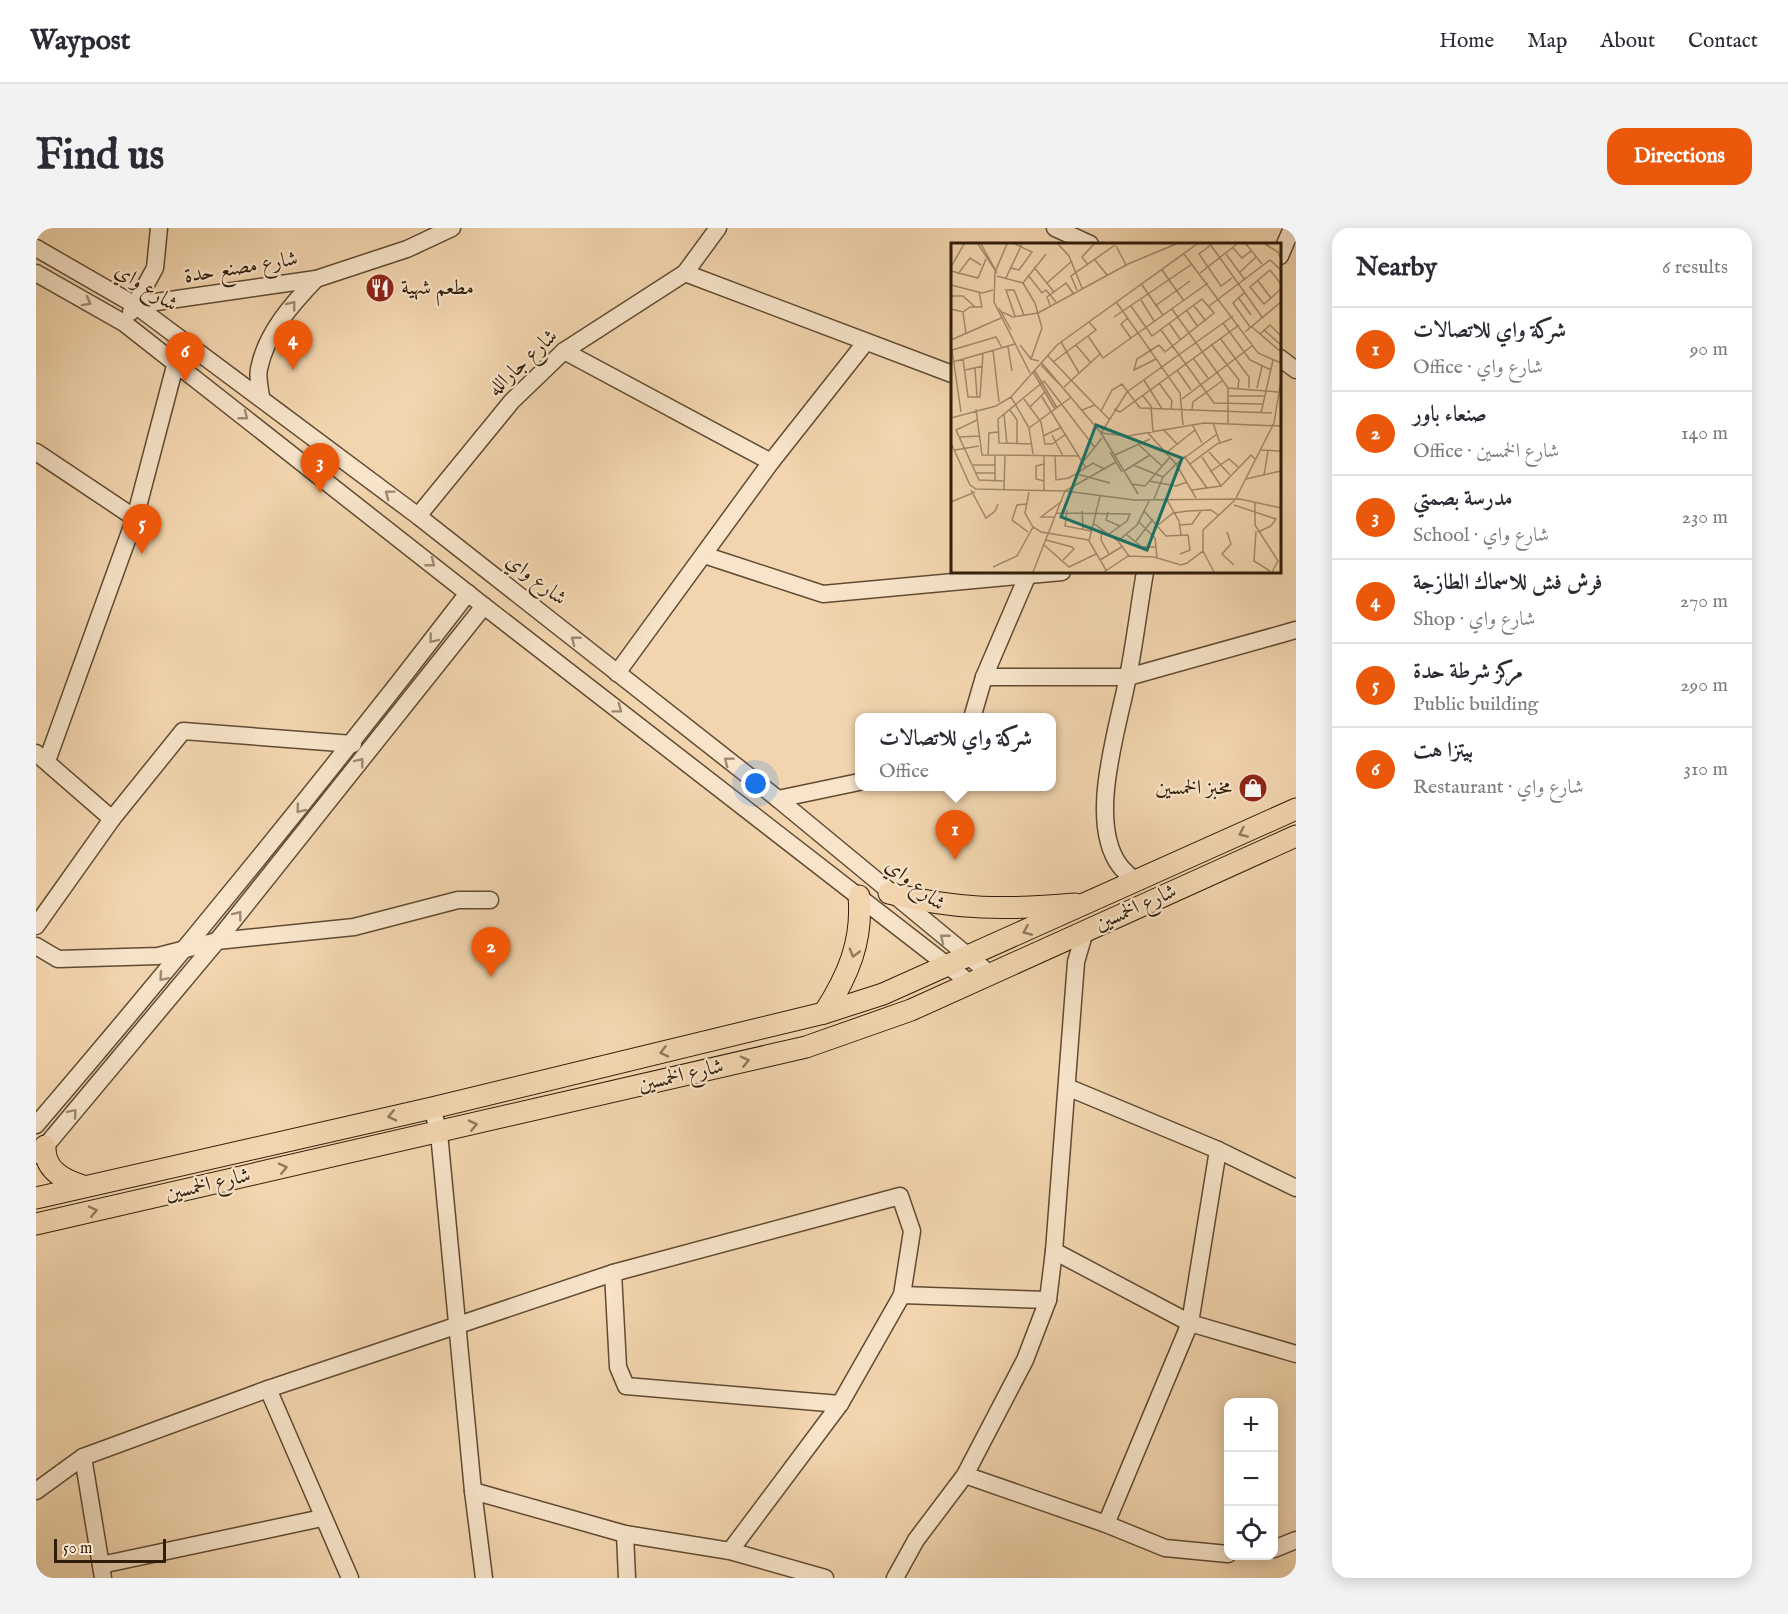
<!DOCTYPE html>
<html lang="en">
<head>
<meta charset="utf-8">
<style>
  body { margin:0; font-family:"IM FELL English",Amiri,serif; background:#f2f2f3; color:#2b2b33 }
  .controls { position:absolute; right:18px; bottom:18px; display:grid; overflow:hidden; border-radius:12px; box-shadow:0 3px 15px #0003 }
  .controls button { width:54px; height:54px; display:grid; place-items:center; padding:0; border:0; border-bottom:2px solid #e1e1e2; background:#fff; color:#2b2b33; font:30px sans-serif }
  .scale { position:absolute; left:18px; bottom:15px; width:112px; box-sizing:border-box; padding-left:6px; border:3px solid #301d09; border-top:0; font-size:16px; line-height:21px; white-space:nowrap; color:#301d09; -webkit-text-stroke:4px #f7e4ca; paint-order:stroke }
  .you { position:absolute; left:720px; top:556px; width:21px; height:21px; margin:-15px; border:4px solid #fff; border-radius:50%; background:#1a73e8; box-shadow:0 0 0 9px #1a73e833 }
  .badge { display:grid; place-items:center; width:39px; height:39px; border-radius:50%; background:#ea580c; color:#fff; font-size:20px; font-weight:700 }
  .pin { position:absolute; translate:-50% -50px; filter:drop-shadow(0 2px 3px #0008) }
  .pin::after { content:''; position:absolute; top:32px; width:21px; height:18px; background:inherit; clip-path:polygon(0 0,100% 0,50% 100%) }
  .popup { position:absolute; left:819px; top:485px; width:201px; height:78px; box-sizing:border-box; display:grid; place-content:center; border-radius:12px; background:#fff; filter:drop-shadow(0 2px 4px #0005); font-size:20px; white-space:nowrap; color:#7c7c81 }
  .popup b { font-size:22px; color:#2b2b33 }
  .popup::after { content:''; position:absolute; left:50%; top:100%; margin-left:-12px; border:12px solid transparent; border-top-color:#fff }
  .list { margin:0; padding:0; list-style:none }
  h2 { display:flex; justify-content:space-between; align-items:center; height:78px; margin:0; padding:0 24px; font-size:26px }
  h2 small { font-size:20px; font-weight:400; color:#7c7c81 }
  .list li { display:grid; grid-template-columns:39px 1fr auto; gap:18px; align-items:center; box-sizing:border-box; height:84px; padding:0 24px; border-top:2px solid #e1e1e2 }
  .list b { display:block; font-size:22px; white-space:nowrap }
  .list p { margin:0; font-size:20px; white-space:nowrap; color:#7c7c81 }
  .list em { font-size:20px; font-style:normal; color:#7c7c81 }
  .icon { flex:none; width:33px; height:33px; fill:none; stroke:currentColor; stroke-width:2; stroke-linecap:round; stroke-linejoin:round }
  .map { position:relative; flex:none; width:1260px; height:1350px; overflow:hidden; border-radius:18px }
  header { display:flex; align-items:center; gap:36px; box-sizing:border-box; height:84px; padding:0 30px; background:#fff; border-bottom:2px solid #e1e1e2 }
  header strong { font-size:28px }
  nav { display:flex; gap:33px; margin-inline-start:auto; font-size:21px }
  .intro { display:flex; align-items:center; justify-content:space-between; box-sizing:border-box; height:144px; padding:0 36px }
  h1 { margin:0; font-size:42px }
  .button { padding:15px 27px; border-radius:18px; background:#ea580c; color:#fff; font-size:21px; font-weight:700 }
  main { display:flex; gap:36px; padding:0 36px }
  aside { flex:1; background:#fff; border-radius:18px; box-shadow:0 3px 15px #0003 }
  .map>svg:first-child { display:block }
</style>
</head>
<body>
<header>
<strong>Waypost</strong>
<nav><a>Home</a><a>Map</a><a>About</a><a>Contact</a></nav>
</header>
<div class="intro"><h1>Find us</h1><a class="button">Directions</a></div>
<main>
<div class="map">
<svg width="1260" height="1350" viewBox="0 0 1260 1350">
  <rect width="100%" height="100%" fill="#f2d5ae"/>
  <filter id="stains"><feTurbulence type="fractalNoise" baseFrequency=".00333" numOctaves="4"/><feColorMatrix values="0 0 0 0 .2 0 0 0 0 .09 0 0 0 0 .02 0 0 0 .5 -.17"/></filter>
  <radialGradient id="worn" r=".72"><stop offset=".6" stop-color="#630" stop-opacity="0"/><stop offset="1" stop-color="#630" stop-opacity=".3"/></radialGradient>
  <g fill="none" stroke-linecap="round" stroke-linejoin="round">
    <g stroke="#604b32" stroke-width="19">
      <g id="minor">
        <polyline points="1019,0 1054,16"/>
        <polyline points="0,20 99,77 382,288 742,571 954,746"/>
        <polyline points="1244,28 1256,0"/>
        <polyline points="0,45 88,95 448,378 934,755"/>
        <polyline points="649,45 916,146"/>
        <polyline points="99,77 280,51 371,21 416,0"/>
        <polyline points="95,84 119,40 123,0"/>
        <polyline points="528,123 735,234"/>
        <polyline points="1244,130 1260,142"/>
        <path d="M225 169C224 160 221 149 223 141 230 105 256 76 280 51"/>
        <polyline points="0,224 99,290"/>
        <polyline points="382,288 476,173 528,123 649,45 682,0"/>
        <polyline points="668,327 787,366 1026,344"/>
        <polyline points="581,445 735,234 829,115"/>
        <polyline points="948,449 1092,449 1260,402"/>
        <polyline points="936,490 948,449 993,344"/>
        <polyline points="0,525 76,591"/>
        <polyline points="11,533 99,290 140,134"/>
        <polyline points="742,571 823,554"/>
        <path d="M1100 654C1095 649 1088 643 1084 638 1050 593 1083 498 1092 448 1099 414 1103 378 1109 344"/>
        <polyline points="0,698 76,591 147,503 317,516"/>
        <polyline points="0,718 22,731 122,728 181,713 318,699 422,672 454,672"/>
        <polyline points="1031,859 1182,922 1260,960"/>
        <polyline points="396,880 403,905 437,1263 448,1350"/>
        <path d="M0 897C149 723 293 546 432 365"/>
        <polyline points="2,927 181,713 448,378"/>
        <polyline points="1018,1023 1154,1095 1260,1126"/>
        <polyline points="577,1045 582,1139 590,1158 804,1176"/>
        <polyline points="866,1067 1012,1072"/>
        <polyline points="232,1161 314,1350"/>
        <polyline points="47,1229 67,1350"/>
        <polyline points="929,1247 1070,1296 1129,1320 1192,1326"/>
        <polyline points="0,1263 47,1229 232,1161 577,1045 864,968 876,1003 866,1067 804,1176 694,1323"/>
        <polyline points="437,1263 589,1306 694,1323 789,1350"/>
        <polyline points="1070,1296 1154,1095 1182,922"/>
        <polyline points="589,1306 591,1350"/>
        <polyline points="1238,1321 1260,1312"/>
        <polyline points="65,1337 286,1290"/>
        <polyline points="859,1350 880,1312 929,1247 989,1132 1012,1072 1018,1023 1040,734 1049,703"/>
      </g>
    </g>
    <g stroke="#301d09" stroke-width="23">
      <g id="major">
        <path d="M853 665C921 682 970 682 1039 676"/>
        <path d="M788 785C812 748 827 713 823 668"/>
        <path d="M9 918C8 942 27 952 47 958"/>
        <polyline points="0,970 396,880 788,785 847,766 1260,581"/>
        <polyline points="0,996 770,819 875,782 1260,608"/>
      </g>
    </g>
    <use href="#minor" stroke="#f7e4ca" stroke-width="16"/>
    <use href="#major" stroke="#f2d5ae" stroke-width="21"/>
  </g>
  <defs><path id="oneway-chevron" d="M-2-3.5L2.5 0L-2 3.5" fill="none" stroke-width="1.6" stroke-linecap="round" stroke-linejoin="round" transform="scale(1.5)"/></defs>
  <g stroke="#9d8a73">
    <use href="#oneway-chevron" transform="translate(51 74) rotate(29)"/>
    <use href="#oneway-chevron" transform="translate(256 77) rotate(-51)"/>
    <use href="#oneway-chevron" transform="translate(208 188) rotate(38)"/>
    <use href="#oneway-chevron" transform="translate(353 266) rotate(-143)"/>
    <use href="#oneway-chevron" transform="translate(395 335) rotate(38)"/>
    <use href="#oneway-chevron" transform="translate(397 411) rotate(128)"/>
    <use href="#oneway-chevron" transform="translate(539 412) rotate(-142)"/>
    <use href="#oneway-chevron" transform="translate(582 481) rotate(37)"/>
    <use href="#oneway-chevron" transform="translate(692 533) rotate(-143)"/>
    <use href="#oneway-chevron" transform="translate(324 534) rotate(-52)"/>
    <use href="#oneway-chevron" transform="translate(264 581) rotate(129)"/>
    <use href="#oneway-chevron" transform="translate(202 687) rotate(-52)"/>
    <use href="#oneway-chevron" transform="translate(908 710) rotate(-141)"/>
    <use href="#oneway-chevron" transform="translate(127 749) rotate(131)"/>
    <use href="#oneway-chevron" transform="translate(37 885) rotate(-50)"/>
  </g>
  <g stroke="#91795c">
    <use href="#oneway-chevron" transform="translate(1207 605) rotate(156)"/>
    <use href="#oneway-chevron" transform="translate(991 703) rotate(157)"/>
    <use href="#oneway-chevron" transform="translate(818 725) rotate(106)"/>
    <use href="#oneway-chevron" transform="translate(628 824) rotate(166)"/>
    <use href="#oneway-chevron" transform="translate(709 833) rotate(-13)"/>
    <use href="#oneway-chevron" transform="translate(356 888) rotate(167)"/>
    <use href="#oneway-chevron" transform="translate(437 897) rotate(-13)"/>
    <use href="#oneway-chevron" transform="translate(247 940) rotate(-13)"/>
    <use href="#oneway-chevron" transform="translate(57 983) rotate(-13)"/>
  </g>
  <defs>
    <g id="restaurant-disc" transform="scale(1.5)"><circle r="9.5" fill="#8f2418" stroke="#f7e4ca"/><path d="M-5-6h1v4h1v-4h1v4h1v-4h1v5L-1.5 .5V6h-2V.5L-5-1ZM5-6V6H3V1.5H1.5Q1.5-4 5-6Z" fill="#fff"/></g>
    <g id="shop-disc" transform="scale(1.5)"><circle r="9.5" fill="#8f2418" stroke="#f7e4ca"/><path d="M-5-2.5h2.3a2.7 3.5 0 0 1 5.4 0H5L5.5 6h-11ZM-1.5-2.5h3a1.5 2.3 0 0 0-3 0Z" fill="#fff"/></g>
  </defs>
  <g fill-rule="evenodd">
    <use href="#restaurant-disc" x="344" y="60"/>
    <use href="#shop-disc" x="1217" y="560"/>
  </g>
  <g text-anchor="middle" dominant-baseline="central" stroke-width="4.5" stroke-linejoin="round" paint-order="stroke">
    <g font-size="21" fill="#301d09" stroke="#f7e4ca">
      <text transform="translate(205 40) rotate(-9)">شارع مصنع حدة</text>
      <text transform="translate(110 60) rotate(33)">شارع واي</text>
      <text transform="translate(487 135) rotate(-43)">شارع جارالله</text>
      <text transform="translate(500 352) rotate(38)">شارع واي</text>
      <text transform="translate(879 657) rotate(39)">شارع واي</text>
      <text transform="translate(1100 680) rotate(-24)">شارع الخمسين</text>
      <text transform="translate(645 848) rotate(-13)">شارع الخمسين</text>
      <text transform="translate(172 957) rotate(-13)">شارع الخمسين</text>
    </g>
    <g font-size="21" fill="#301d09" stroke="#f7e4ca" text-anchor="start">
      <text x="365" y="60">مطعم شهية</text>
      <text x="1196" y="560" text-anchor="end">مخبز الخمسين</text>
    </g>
  </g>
  <g transform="translate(915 15)">
    <rect width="330" height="330" fill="#f2d5ae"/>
    <path fill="none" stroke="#a48b6c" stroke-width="1.5" d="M27 1 46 30M30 1 45 28M56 1 44 29 43 59 79 130M107 1 118 13 131 45M259 1 311 74M295 1 311 21M314 1 327 9 330 16M260 2 248 11 270 43 281 35M165 3 175 22M282 5 291 15 300 8M233 11 307 110 330 120M275 11 294 37M144 17 156 32M137 22 131 14 143 1M0 24 13 1M83 24 103 49M60 25 68 27 81 9 64 1M211 27 233 58M0 28 27 35 35 16M289 29 305 14M249 30 286 1M7 31 19 15 30 22M77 32 91 50 95 47 105 59M46 33 72 40 95 11M55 35 71 1M307 38 320 55M72 40 84 60 91 85 80 116M96 40 121 18M330 41 319 27 299 44 313 61 330 46M0 42 31 50 42 47M191 42 212 72M126 47 120 33 164 2M293 50 282 60 299 84M0 53H12L24 64M287 54 300 72M190 57 203 78M166 60 229 150 232 182M99 62 96 54 115 40 122 50M180 63 201 93 251 56 263 70 214 109 208 102 186 116 183 127 205 116M204 63 239 38M243 63 255 78M258 63 319 17 330 27M48 65 60 87M0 66 12 69 19 64H31L28 49M221 66 277 145V180M236 68 247 84M12 69 15 91M51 69 62 74 87 70 177 21 225 1M64 73 55 47H63L73 72M163 74 241 21M177 75 170 81 180 95M218 80 229 96M272 80 299 117 320 127M301 84 329 108M210 87 263 160 311 161M313 87 330 102M294 89 330 59M309 91 319 82 330 93M137 93 152 115 257 40M269 95 298 134V145M0 97 50 75M110 99 128 130M260 101 288 137 287 145M69 102 80 116 88 118M125 102 140 120M57 104 61 128M1 107 10 169M1 107 45 94 51 105M42 107 48 159M96 112 144 162M242 115 257 135M12 116 17 154H29L32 110M2 119 64 101M90 119 150 190 187 251M102 119 145 87 138 79M90 122 108 141M24 125 26 154M14 127 32 123M226 127 240 147M84 128 106 165M82 129 104 166M193 137 211 166M208 140 221 158 220 166M113 144 149 111M277 145 327 149M306 145 311 123M192 153 200 163 202 189M277 153H314M60 154 78 185 82 211M91 154 135 225M73 156 90 179 94 201H101L115 191M231 156 301 103M79 164 94 149M25 166 31 212 128 213M163 166 169 169 288 82M241 166 242 159 271 138M59 167 66 177V201M131 167 144 162 158 176M150 168 161 147 171 141 189 165 321 170M310 170 322 117M53 171 56 201M0 175 45 163 60 154 106 102 246 1M26 177 5 187 28 237 53 238M262 180 269 200M241 181 251 200M78 185 119 155M212 186 226 201M150 190 177 193 253 180 330 183M150 190 176 149 282 73M197 190 225 221 245 255M101 192 112 213M92 193 111 184M9 194 28 193M0 200 19 242 25 246 114 248 183 257 289 256 330 265M81 201 48 200 47 176 93 138 144 205M188 202 211 223M4 207 28 203M310 207 330 208M159 209 171 229M258 209 279 232M215 210 244 187M104 212 105 237 118 235 142 220 153 226M164 212 199 196M37 213 38 190 47 189M233 213 256 245M251 214 270 243M132 219 151 195M93 221 85 223V236L93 238M239 221 266 201 281 196M22 222H44M182 222 212 234M173 228 199 212M259 229 278 216 287 224M25 230H44M126 231 159 240M313 232 317 208M295 236 330 228M44 238V213M198 238 225 243 236 239M181 241 194 243 219 214M20 247 35 275 44 268 47 261M53 247 54 213M93 247V212M241 247 270 243 300 212 305 217M78 249 74 270 82 284 90 289 138 297M149 253 138 298 155 327M285 255 323 180 330 137M203 256 212 234 225 221 266 191M216 257 228 278 230 292M0 259 24 249M304 259V282L327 318 321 329M75 261 66 262 61 277 77 289M283 262 325 276 320 283 307 289M116 267 114 283 140 288M131 268 132 286M193 268 215 293 237 292 239 307 229 311M157 269 155 277 169 283M105 270 179 271 176 278 158 291M104 274H90L111 258M188 279 204 295 206 315M142 280 167 298 178 313M207 282 222 270 237 268 260 267 267 272M229 282 241 281 250 268M151 287 150 297 158 311M305 288 303 318 319 328M276 289 280 301 271 311 283 322M176 292 191 304H205M95 297 121 304 123 306 112 317M167 298 186 282 198 258M185 298 202 276M92 301 118 324 145 311M252 308 263 329M149 317 172 303M42 324 66 313 82 284M82 329 114 248 165 219M153 329 177 313 203 314 230 322 236 320 252 308V287L284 257"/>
    <path fill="#0f766e" fill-opacity="0.15" stroke="#0f766e" stroke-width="3" d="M145 182 231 215 196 307 110 274Z"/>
    <rect width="330" height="330" fill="none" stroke="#301d09" stroke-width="3"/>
  </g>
  <rect width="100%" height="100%" filter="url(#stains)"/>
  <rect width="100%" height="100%" fill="url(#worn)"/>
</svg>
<div class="controls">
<button>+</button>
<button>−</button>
<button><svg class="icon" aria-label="locate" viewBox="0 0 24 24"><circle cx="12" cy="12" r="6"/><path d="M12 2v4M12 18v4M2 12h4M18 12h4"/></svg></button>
</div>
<div class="scale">50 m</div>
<div class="you"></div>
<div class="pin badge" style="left:919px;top:632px">1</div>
<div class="popup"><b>شركة واي للاتصالات</b>Office</div>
<div class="pin badge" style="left:455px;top:749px">2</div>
<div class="pin badge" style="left:284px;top:265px">3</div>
<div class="pin badge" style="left:257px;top:142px">4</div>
<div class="pin badge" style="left:106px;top:326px">5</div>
<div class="pin badge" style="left:149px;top:154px">6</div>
</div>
<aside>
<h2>Nearby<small>6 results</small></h2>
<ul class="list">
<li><span class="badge">1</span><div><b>شركة واي للاتصالات</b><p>Office · شارع واي</p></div><em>90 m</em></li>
<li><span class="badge">2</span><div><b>صنعاء باور</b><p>Office · شارع الخمسين</p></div><em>140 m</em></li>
<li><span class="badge">3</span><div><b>مدرسة بصمتي</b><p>School · شارع واي</p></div><em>230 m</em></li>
<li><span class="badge">4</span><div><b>فرش فش للاسماك الطازجة</b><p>Shop · شارع واي</p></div><em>270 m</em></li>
<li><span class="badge">5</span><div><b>مركز شرطة حدة</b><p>Public building</p></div><em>290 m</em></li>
<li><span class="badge">6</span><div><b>بيتزا هت</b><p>Restaurant · شارع واي</p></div><em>310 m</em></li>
</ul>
</aside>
</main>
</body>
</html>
